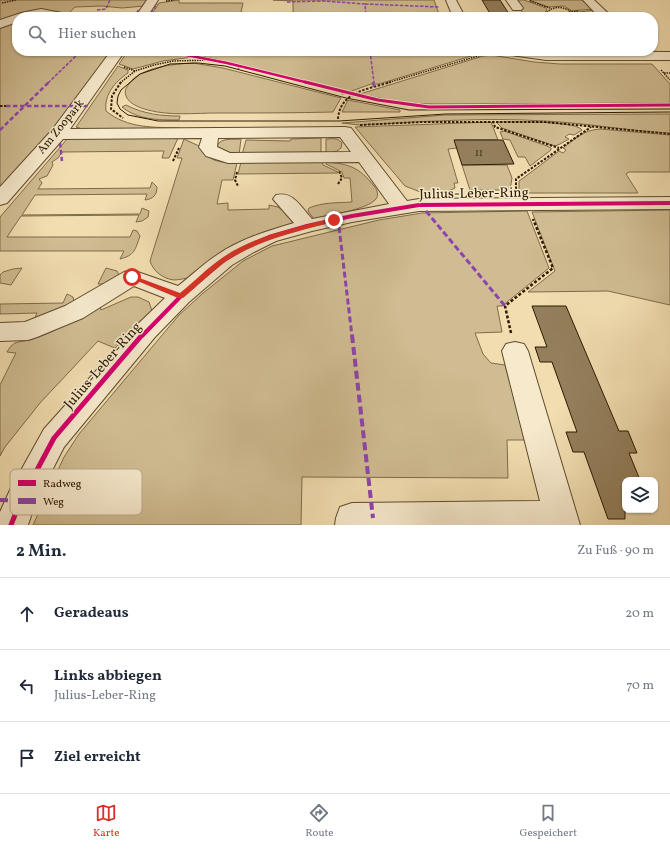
<!DOCTYPE html>
<html lang="de">
<head>
<meta charset="utf-8">
<style>
  body { margin:0; font-family:Vollkorn,serif; background:#f6f6f7; color:#1f2937 }
  .controls { position:absolute; right:12px; bottom:12px; display:grid; overflow:hidden; border-radius:8px; box-shadow:0 1px 3px #0004 }
  .controls button { width:36px; height:36px; display:grid; place-items:center; padding:0; border:0; border-bottom:1px solid #e0e1e3; background:#fff; color:#1f2937; font:20px sans-serif }
  .stop { position:absolute; width:12px; height:12px; margin:-9px; border:3px solid #d93025; border-radius:50%; background:#fff }
  .stop.end { background:#d93025; border-color:#fff; box-shadow:0 1px 4px #0008 }
  .list { margin:0; padding:0; list-style:none }
  h2 { display:flex; justify-content:space-between; align-items:center; height:52px; margin:0; padding:0 16px; font-size:17px }
  h2 small { font-size:13px; font-weight:400; color:#747a83 }
  .list li { display:grid; grid-template-columns:26px 1fr auto; gap:12px; align-items:center; box-sizing:border-box; height:72px; padding:0 16px; border-top:1px solid #e0e1e3 }
  .list b { display:block; font-size:15px; white-space:nowrap }
  .list p { margin:0; font-size:13px; white-space:nowrap; color:#747a83 }
  .list em { font-size:13px; font-style:normal; color:#747a83 }
  .icon { flex:none; width:22px; height:22px; fill:none; stroke:currentColor; stroke-width:2; stroke-linecap:round; stroke-linejoin:round }
  .map { position:relative; flex:none; width:670px; height:525px; overflow:hidden }
  .search { position:absolute; background:#fff; box-shadow:0 1px 3px #0004; left:12px; right:12px; top:12px; height:44px; display:flex; align-items:center; gap:10px; box-sizing:border-box; padding:0 14px; border-radius:16px; color:#747a83; font-size:15px }
  .sheet { height:268px; background:#fff }
  nav { display:flex; justify-content:space-around; align-items:center; box-sizing:border-box; height:56px; border-top:1px solid #e0e1e3; background:#fff; font-size:11px; color:#747a83 }
  nav a { display:grid; justify-items:center; gap:2px }
  nav .on { color:#d93025 }
  .map>svg:first-child { display:block }
</style>
</head>
<body>
<div class="map">
<svg width="670" height="525" viewBox="0 0 670 525">
  <rect width="100%" height="100%" fill="#f1ddb0"/>
  <filter id="stains"><feTurbulence type="fractalNoise" baseFrequency=".005" numOctaves="4"/><feColorMatrix values="0 0 0 0 .2 0 0 0 0 .09 0 0 0 0 .02 0 0 0 .5 -.17"/></filter>
  <radialGradient id="worn" r=".72"><stop offset=".6" stop-color="#630" stop-opacity="0"/><stop offset="1" stop-color="#630" stop-opacity=".3"/></radialGradient>
  <g fill="#d0bc92" stroke="#7e6b49">
    <polygon points="0,0 149,0 144,6 122,8 102,6 75,7 68,14 17,17 17,51 112,51 67,114 0,191"/>
    <polygon points="179,0 179,3 243,3 240,17 150,17 159,3"/>
    <polygon points="273,0 434,0 440,17 293,17 293,1"/>
    <polygon points="517,0 524,0 546,8 547,10 544,13 545,17 524,17"/>
    <polygon points="529,0 581,0 587,2 593,9 572,11 564,6 548,7"/>
    <polygon points="594,10 601,17 572,17 569,15 572,13"/>
    <polygon points="128,51 156,51 193,57 163,61 133,69 119,64"/>
    <polygon points="173,51 475,51 481,53 379,84 371,84 349,92 216,59"/>
    <polygon points="491,55 534,62 560,64 652,64 670,84 670,103 433,104 404,103 360,94 483,56"/>
    <path d="M193 63 223 68 341 98 333 112C295 113 256 113 218 113 195 113 170 116 148 110 140 108 129 104 126 96 124 91 126 88 129 84 140 67 174 64 193 63Z"/>
    <path d="M118 66 128 70V73C115 82 104 94 106 111 128 129 154 127 180 128V130H85L76 127Z"/>
    <polygon points="348,100 400,110 400,112 342,112"/>
    <path d="M126 105C144 114 161 116 180 116L179 120C158 120 138 120 122 107Z"/>
    <path d="M670 114V133C628 131 587 123 545 121 483 117 421 122 359 125L342 123 445 115Z"/>
    <polygon points="491,122 498,140 455,140 457,148 448,149 458,183 454,183 455,188 445,193 445,196 423,193 405,186 355,127"/>
    <path d="M496 122C510 122 575 120 582 130L574 135 569 134 565 137 569 139 560 144 555 146 502 128Z"/>
    <path d="M600 129 670 135V172H629L626 174 638 193H521L519 189V181L522 179 559 151 563 153 566 150 563 148C575 139 583 130 600 129Z"/>
    <polygon points="504,131 547,146 551,148 551,150 530,166 525,157 518,157 510,140 503,139 500,132"/>
    <path d="M68 138H178L169 158H162L164 151 62 152 58 158 52 162 53 165 47 176 39 179 42 183 38 189 150 188 152 182 157 187C157 195 153 199 145 200L147 194 35 195 22 215 140 214 142 208 149 211 148 217 142 221 136 222 139 215 21 216 7 237H130L133 230 137 231 140 236C135 250 135 255 120 259L124 251H0V217Z"/>
    <polygon points="321,138 321,154 242,155 246,140 290,141 291,139"/>
    <path d="M184 139 199 146 203 153 214 160 222 162 237 163 233 180H222L217 204 228 203V210L269 209V205L278 207 294 219 293 224 190 278C185 278 179 280 174 280 163 279 153 271 150 261L182 158H177Z"/>
    <path d="M241 139 239 155 218 151 217 146C221 137 232 140 241 139Z"/>
    <path d="M326 139C332 139 337 137 342 143L341 148 337 151 326 154Z"/>
    <polygon points="241,162 322,162 323,165 338,172 338,173 238,174"/>
    <path d="M326 162C349 164 359 167 374 186 377 189 379 195 376 199 367 210 328 215 314 219L308 211 309 208C323 202 338 203 352 202L350 178H344L342 172 326 164Z"/>
    <polygon points="462,165 507,165 512,178 510,190 470,190"/>
    <polygon points="670,210 670,305 608,291 528,292 555,271 532,212"/>
    <polygon points="527,211 549,268 502,306 497,306 502,332 475,333 483,354 491,363 505,365 527,440 507,440 508,478 302,477 301,525 33,525 64,457 79,434 179,315 202,294 243,261 272,246 379,220 422,213"/>
    <polygon points="22,268 11,285 0,283 0,275 3,272 13,269"/>
    <polygon points="106,268 117,271 119,275 105,284 98,284"/>
    <polygon points="67,294 73,297 74,301 72,306 33,322 37,313 0,314 0,304 63,303"/>
    <path d="M131 297H138L149 302 152 311 117 349 98 341 40 403 5 447 0 456V385L16 353 7 352C14 339 20 343 33 339 56 332 77 317 100 306L101 310Z"/>
  </g>
  <g fill="#937f5c" stroke="#2d1a00">
    <polygon points="482,0 500,0 511,17 492,17"/>
    <polygon points="454,140 503,140 514,164 462,165"/>
    <polygon points="532,306 566,306 619,431 628,431 637,453 629,453 640,480 625,480 625,519 608,519 584,452 573,452 566,432 577,432 552,362 540,362 535,347 547,347"/>
  </g>
  <g fill="none" stroke-linecap="round" stroke-linejoin="round">
    <g stroke="#5e4b2c" stroke-width="2">
      <g id="minor">
        <polygon points="147,0 158,0 147,17 17,17 17,22 0,28 0,20 21,13 41,9 62,13 138,13"/>
        <polygon points="446,0 456,0 465,17 453,17"/>
        <polygon points="506,0 517,0 523,8 521,10 513,10"/>
        <polygon points="583,0 594,0 612,17 599,17"/>
        <path d="M111 51H125L70 129 345 127 351 128 407 201 419 199 670 197V209L419 211 352 222 312 231 276 241 254 252 232 265 189 302 155 337 64 447 35 504 28 525H0V512L10 490 44 429 137 325 165 298 134 286 83 318 37 337 28 340 0 341V323L25 322 65 306 124 272 132 270 178 286C191 276 203 264 217 255 240 239 267 231 294 223L273 199 276 195C293 191 301 207 312 219L389 204 359 162 228 163 206 156 199 147 202 138 63 139 7 203 0 205V187L52 130ZM340 137 351 152 230 153 217 147 218 138Z"/>
        <polygon points="504,51 670,52 670,60 546,60 511,55 506,54"/>
        <polygon points="515,342 524,344 528,351 580,525 335,525 336,518 340,507 352,503 540,501 502,351 506,344"/>
      </g>
    </g>
    <g stroke="#2d1a00" stroke-width="1.5" stroke-dasharray="1.5 1" stroke-linecap="butt">
      <polyline points="166,1 174,0"/>
      <polyline points="530,1 550,8"/>
      <polyline points="2,3 16,0"/>
      <polyline points="569,12 579,11"/>
      <path d="M547 17 546 13C553 6 562 6 570 11L565 17"/>
      <polyline points="124,67 135,71 154,65 173,61 213,60"/>
      <polyline points="238,68 241,67"/>
      <polyline points="661,70 670,80"/>
      <polyline points="664,73 670,73"/>
      <polyline points="120,83 135,71"/>
      <polyline points="387,83 488,53 488,51"/>
    </g>
    <g stroke="#2d1a00" stroke-width="2" stroke-dasharray="2.5 1.5" stroke-linecap="butt">
      <polyline points="121,82 112,96 111,109 123,118"/>
      <polyline points="342,94 344,92"/>
      <polyline points="0,106 6,106"/>
      <path d="M338 119C340 91 369 89 391 82"/>
      <polyline points="493,121 495,127 559,148"/>
      <polyline points="360,125 421,122 545,122 670,134"/>
      <polyline points="173,161 179,148"/>
      <polyline points="237,172 235,180 238,186"/>
      <polyline points="338,184 342,178 339,171"/>
      <polyline points="516,189 516,179 591,127"/>
    </g>
    <polyline stroke="#2d1a00" stroke-width="2.5" stroke-dasharray="3 2" stroke-linecap="butt" points="511,333 505,306 553,268 533,219"/>
    <use href="#minor" fill="#f6e9cc" fill-rule="evenodd"/>
    <polyline stroke="#2d1a00" stroke-width="1" points="670,109 409,110 346,98 225,66 198,63 170,64 140,74 121,90 118,96 117,103 120,109 128,115 158,121 339,121 445,114 670,112"/>
    <g stroke="#8e44ad" stroke-width="1.5" stroke-dasharray="3.5 1.5" stroke-linecap="butt">
      <polyline points="287,2 323,1 365,4 366,17"/>
      <polyline points="365,4 439,7"/>
      <polyline points="97,10 106,9 110,0"/>
      <polyline points="91,16 100,17"/>
      <polyline points="134,17 139,9"/>
      <polyline points="148,17 157,4"/>
      <polyline points="370,51 374,83"/>
      <polyline points="48,83 81,51"/>
    </g>
    <g stroke="#8e44ad" stroke-width="2.5" stroke-dasharray="4.5 2.5" stroke-linecap="butt">
      <polyline points="373,82 374,87"/>
      <polyline points="6,106 88,106"/>
      <polyline points="0,130 49,82"/>
      <polyline points="60,143 62,161"/>
    </g>
    <g stroke="#8e44ad" stroke-width="3" stroke-dasharray="6 3" stroke-linecap="butt">
      <polyline points="426,211 505,306"/>
      <polyline points="339,227 352,336"/>
    </g>
    <g stroke="#8e44ad" stroke-width="4" stroke-dasharray="8 4" stroke-linecap="butt">
      <polyline points="352,335 373,518"/>
      <polyline points="0,500 38,501"/>
    </g>
    <g stroke="#f6e9cc" stroke-width="4">
      <polyline id="cycleway-far3" points="166,51 227,63 309,83"/>
    </g>
    <g stroke="#f6e9cc" stroke-width="5">
      <polyline id="cycleway-far2" points="305,82 378,100 429,107 670,105"/>
    </g>
    <g stroke="#f6e9cc" stroke-width="6">
      <polyline id="cycleway-far1" points="142,336 181,296 224,260 246,247 269,237 307,226 352,216 419,205 670,203"/>
    </g>
    <g stroke="#f6e9cc" stroke-width="8">
      <polyline id="cycleway" points="11,525 21,500 54,438 142,335"/>
    </g>
    <use href="#cycleway-far3" stroke="#d6006c" stroke-width="2.5"/>
    <use href="#cycleway-far2" stroke="#d6006c" stroke-width="3"/>
    <use href="#cycleway-far1" stroke="#d6006c" stroke-width="4"/>
    <use href="#cycleway" stroke="#d6006c" stroke-width="5"/>
  </g>
  <path fill="#d93025" d="M334 218H337V221C299 231 261 239 228 260 212 271 198 286 183 298H178L128 277 129 276H134L180 293C194 282 207 268 222 258 255 235 296 228 334 218Z"/>
  <g text-anchor="middle" dominant-baseline="central" stroke-width="3" stroke-linejoin="round" paint-order="stroke">
    <g font-size="10" fill="#463317">
      <text x="479" y="153">11</text>
    </g>
    <g font-size="12" fill="#2d1a00" stroke="#f6e9cc">
      <text transform="translate(61 127) rotate(-51)">Am Zoopark</text>
    </g>
    <g font-size="14" fill="#2d1a00" stroke="#f6e9cc">
      <text transform="translate(474 194) rotate(-1)">Julius-Leber-Ring</text>
      <text transform="translate(103 366) rotate(-49)">Julius-Leber-Ring</text>
    </g>
  </g>
  <rect x="10" y="469" width="132" height="46" rx="6" fill="#f6e9cc" stroke="#baab8f" stroke-width="1"/>
  <rect x="18" y="480" width="18" height="6" fill="#d6006c"/>
  <rect x="18" y="498" width="18" height="6" fill="#8e44ad"/>
  <g font-size="11" fill="#2d1a00">
    <text x="43" y="487">Radweg</text>
    <text x="43" y="505">Weg</text>
  </g>
  <rect width="100%" height="100%" filter="url(#stains)"/>
  <rect width="100%" height="100%" fill="url(#worn)"/>
</svg>
<div class="controls">
<button><svg class="icon" aria-label="layers" viewBox="0 0 24 24"><path d="M12 4l9 5-9 5-9-5zM3 14l9 5 9-5"/></svg></button>
</div>
<div class="stop" style="left:132px;top:277px"></div>
<div class="stop end" style="left:334px;top:220px"></div>
<div class="search"><svg class="icon" aria-label="search" viewBox="0 0 24 24"><circle cx="10" cy="10" r="6"/><path d="M15 15l6 6"/></svg>Hier suchen</div>
</div>
<section class="sheet">
<h2>2 Min.<small>Zu Fuß · 90 m</small></h2>
<ul class="list">
<li><svg class="icon" aria-label="ahead" viewBox="0 0 24 24"><path d="M12 20V5M6 11l6-6 6 6"/></svg><div><b>Geradeaus</b></div><em>20 m</em></li>
<li><svg class="icon" aria-label="left" viewBox="0 0 24 24"><path d="M17 20v-9H6M10 6l-5 5 5 5"/></svg><div><b>Links abbiegen</b><p>Julius-Leber-Ring</p></div><em>70 m</em></li>
<li><svg class="icon" aria-label="arrive" viewBox="0 0 24 24"><path d="M6 21V4h12l-3 4 3 4H6"/></svg><div><b>Ziel erreicht</b></div></li>
</ul>
</section>
<nav>
<a class="on"><svg class="icon" aria-label="map" viewBox="0 0 24 24"><path d="M3 6l6-2 6 2 6-2v14l-6 2-6-2-6 2zM9 4v14M15 6v14"/></svg>Karte</a>
<a><svg class="icon" aria-label="directions" viewBox="0 0 24 24"><path d="M12 3l9 9-9 9-9-9zM9 14v-3h6M13 9l2 2-2 2"/></svg>Route</a>
<a><svg class="icon" aria-label="saved" viewBox="0 0 24 24"><path d="M7 4h10v16l-5-4-5 4z"/></svg>Gespeichert</a>
</nav>
</body>
</html>
